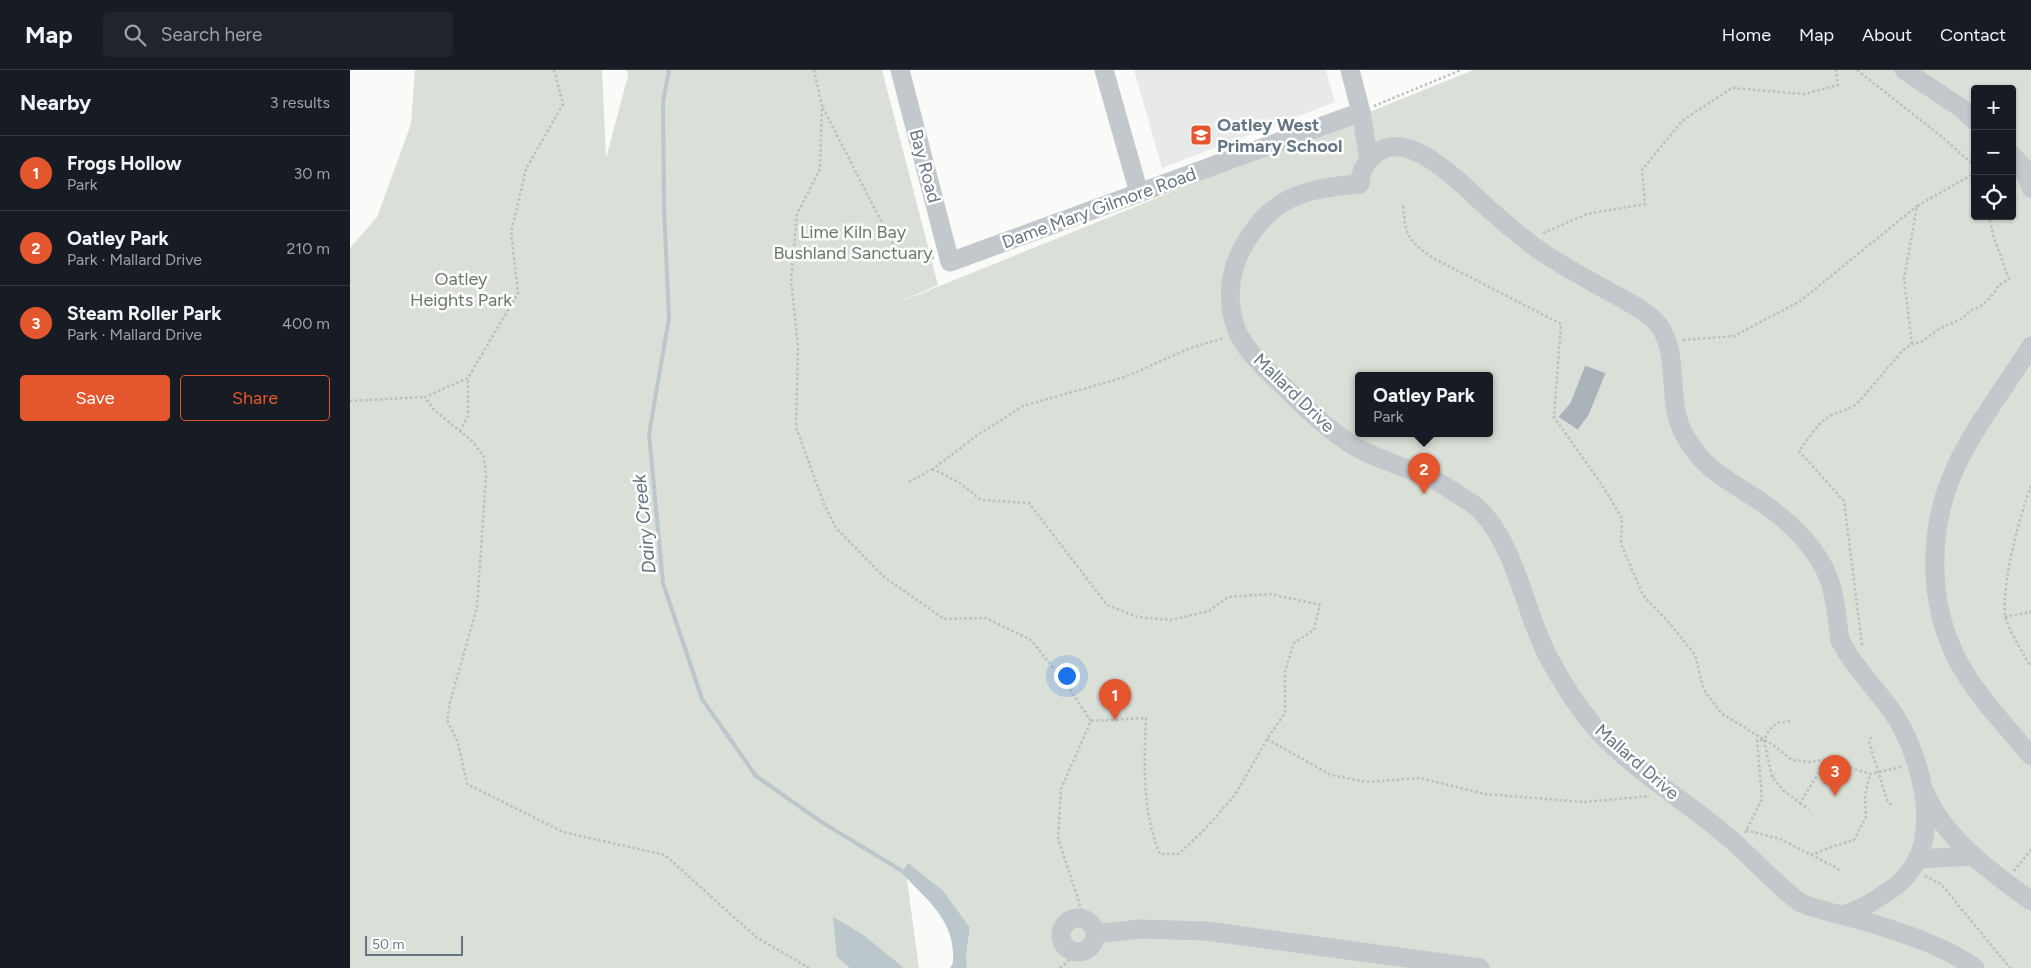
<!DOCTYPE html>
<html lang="en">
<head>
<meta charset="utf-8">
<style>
  body { margin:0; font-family:Figtree,sans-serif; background:#20242c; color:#f1f3f6 }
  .controls { position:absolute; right:15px; top:15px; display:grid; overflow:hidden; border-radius:5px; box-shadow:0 1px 4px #0004 }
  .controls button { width:45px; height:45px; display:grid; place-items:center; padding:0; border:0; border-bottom:1px solid #363941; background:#171b24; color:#f1f3f6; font:25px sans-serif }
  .scale { position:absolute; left:15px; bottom:12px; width:98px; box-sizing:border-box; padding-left:5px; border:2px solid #657683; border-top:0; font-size:14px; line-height:18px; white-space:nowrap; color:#657683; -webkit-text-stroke:4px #fff; paint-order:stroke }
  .you { position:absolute; left:716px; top:605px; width:18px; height:18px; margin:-12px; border:4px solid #fff; border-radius:50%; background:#1a73e8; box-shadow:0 0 0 8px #1a73e833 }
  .badge { display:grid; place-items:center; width:32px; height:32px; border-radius:50%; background:#e4572e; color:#fff; font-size:16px; font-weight:700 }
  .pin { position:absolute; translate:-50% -41px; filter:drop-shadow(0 1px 2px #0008) }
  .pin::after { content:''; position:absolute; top:26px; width:18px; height:15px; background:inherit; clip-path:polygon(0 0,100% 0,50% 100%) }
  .popup { position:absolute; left:1005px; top:302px; width:138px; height:65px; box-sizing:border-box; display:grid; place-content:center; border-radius:5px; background:#171b24; filter:drop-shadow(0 1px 4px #0005); font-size:16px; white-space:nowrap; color:#9ea1a6 }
  .popup b { font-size:19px; color:#f1f3f6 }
  .popup::after { content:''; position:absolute; left:50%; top:100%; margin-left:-10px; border:10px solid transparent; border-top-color:#171b24 }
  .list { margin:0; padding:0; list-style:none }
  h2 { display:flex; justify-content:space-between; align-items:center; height:65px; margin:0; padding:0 20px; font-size:21px }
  h2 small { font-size:16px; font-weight:400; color:#9ea1a6 }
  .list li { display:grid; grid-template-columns:32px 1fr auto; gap:15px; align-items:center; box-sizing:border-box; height:75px; padding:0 20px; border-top:1px solid #363941 }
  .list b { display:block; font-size:19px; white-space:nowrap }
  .list p { margin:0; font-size:16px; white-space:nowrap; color:#9ea1a6 }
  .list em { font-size:16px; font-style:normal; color:#9ea1a6 }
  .actions { display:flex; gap:10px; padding:15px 20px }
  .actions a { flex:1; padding:11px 0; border:1px solid #e4572e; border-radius:5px; text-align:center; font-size:18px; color:#e4572e }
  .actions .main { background:#e4572e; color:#fff }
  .icon { flex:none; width:28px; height:28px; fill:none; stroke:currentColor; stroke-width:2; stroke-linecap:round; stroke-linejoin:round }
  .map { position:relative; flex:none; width:1681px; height:898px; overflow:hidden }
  header { display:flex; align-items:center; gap:30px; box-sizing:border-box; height:70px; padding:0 25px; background:#171b24; border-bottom:1px solid #363941 }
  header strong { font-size:24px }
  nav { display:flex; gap:28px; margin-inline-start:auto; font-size:18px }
  .search { width:350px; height:45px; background:#20242c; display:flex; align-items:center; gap:12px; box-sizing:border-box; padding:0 18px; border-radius:5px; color:#9ea1a6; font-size:19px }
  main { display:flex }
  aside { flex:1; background:#171b24 }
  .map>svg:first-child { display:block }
</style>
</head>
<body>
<header>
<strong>Map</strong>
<div class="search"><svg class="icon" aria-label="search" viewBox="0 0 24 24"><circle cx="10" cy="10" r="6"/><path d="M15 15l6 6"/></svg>Search here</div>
<nav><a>Home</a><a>Map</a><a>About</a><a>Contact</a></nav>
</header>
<main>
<aside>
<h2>Nearby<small>3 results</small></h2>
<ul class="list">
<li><span class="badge">1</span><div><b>Frogs Hollow</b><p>Park</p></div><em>30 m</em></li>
<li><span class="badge">2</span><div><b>Oatley Park</b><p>Park · Mallard Drive</p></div><em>210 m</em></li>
<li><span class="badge">3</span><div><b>Steam Roller Park</b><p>Park · Mallard Drive</p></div><em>400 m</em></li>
</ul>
<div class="actions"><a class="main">Save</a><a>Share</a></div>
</aside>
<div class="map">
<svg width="1681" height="898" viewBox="0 0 1681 898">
  <rect width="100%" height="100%" fill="#fafaf8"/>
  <polygon fill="#e8e9e9" points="784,0 976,0 985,32 812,98"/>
  <path fill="#dadfd7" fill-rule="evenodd" d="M65 0H252L256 88 278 6 277 0H532L588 215 540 236 1123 0H1681V898H617L616 886 620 858 556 803 569 898H0V178L27 147 49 87 61 54ZM1625 19H1662V146H1625ZM1009 305H1139V363H1009Z"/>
  <g fill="#bbc7cb">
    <path d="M558 793 593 821 620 858 616 886 617 898H600C604 893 603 889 603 883 602 848 575 828 552 803Z"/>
    <polygon points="483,847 512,864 554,898 500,898 487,887"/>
  </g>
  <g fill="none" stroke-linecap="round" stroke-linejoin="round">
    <polyline stroke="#bbc7cb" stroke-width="4" points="319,0 313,32 314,138 319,248 299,364 313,513 352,629 406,706 470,751 557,804"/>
  </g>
  <polygon fill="#aab3b9" stroke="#dcdcda" points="1235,295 1256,303 1239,345 1228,360 1208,347 1220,333"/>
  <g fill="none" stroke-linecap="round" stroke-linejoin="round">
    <g stroke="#bbbfc2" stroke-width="2.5" stroke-dasharray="2.5 2.5" stroke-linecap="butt">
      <polyline points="204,0 213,34 176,99 161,162 168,223 118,308 75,327 84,340 122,371 134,387 136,406 127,537 100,632 97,650 108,673 117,714 213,762 315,785 406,867 459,898"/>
      <polyline points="464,0 472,36 470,99 447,144 441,210 448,276 446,357 474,434 486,458 533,506 594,549 636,548 681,570 716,614 741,651"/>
      <polyline points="1507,0 1592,67 1625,96"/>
      <polyline points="1024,36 1111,0"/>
      <polyline points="473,38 544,176 584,188"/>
      <path d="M1053 136C1056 166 1057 170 1083 188L1211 254 1204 347 1250 412 1272 448 1271 474 1293 525 1322 556 1345 585 1354 620 1371 643 1426 677 1442 690 1460 692 1485 688 1504 699 1520 704 1551 697"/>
      <polyline points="1193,163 1237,144 1295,134 1292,100 1332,51 1382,18 1454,24 1488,15 1486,0"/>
      <polyline points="1333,270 1384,266 1449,232 1567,136"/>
      <polyline points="1562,274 1554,209 1567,136 1625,103"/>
      <polyline points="0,331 75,327"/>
      <polyline points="110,361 118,346 118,308"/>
      <polyline points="559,412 583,399"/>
      <path d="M1681 416C1669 448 1652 512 1655 545 1656 556 1675 586 1681 597"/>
      <polyline points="1655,547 1681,542"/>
      <path d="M1512 575 1494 431 1449 381C1454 375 1469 353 1474 350 1484 342 1497 341 1507 334L1553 280 1562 274 1571 272 1591 258 1613 248 1619 241 1630 237 1641 227 1649 215 1659 209 1643 165 1639 146"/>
      <path d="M741 651 796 648C794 693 792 742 810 784H829L856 758 885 725 917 669 935 643V601L944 573 964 560 970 535 921 524 878 527 859 541 821 550 788 547 757 535 679 433 631 430 610 413 583 399 629 364 673 336 775 307 843 277 874 268"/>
      <polyline points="1440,651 1427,653 1419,660 1414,670 1422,707 1434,721 1450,733 1478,688"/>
      <polyline points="1521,667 1519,672 1536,727 1539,733 1542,735"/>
      <polyline points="917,669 981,705 1017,712 1070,708 1135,724 1234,732 1300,726"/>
      <polyline points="1422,707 1426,703"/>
      <polyline points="1450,733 1459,739"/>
      <polyline points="1396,760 1430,769 1487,798 1490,802"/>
      <polyline points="1395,763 1412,729 1407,670 1413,670"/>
      <polyline points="1461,785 1484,776 1504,770 1516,747 1515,726 1520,704"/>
      <polyline points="1664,801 1681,780"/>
      <polyline points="1575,806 1591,814 1660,898"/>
      <polyline points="735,850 708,768 711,719 741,651"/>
      <polyline points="710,898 727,883"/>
    </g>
    <g stroke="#c3c8cc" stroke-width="19">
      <polyline points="550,0 600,192 1011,42"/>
      <polyline points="754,0 789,123"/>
      <polyline points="1000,0 1011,42 1019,90"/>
      <polyline points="1554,0 1611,38 1625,51"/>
      <polyline points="1662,85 1673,97 1681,118"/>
      <path d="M1681 276C1658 313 1630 349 1610 388 1578 451 1575 529 1609 593 1628 627 1656 656 1681 686"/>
      <path d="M1575 723C1596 770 1641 802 1681 831"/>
      <polyline points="1567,789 1624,786"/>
      <path d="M1491 845C1506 842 1518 835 1531 826 1547 817 1560 805 1568 788 1585 750 1571 695 1553 660 1537 627 1506 603 1490 570 1487 550 1486 528 1479 509 1469 481 1442 454 1418 437 1385 412 1357 405 1335 366 1314 331 1333 278 1304 250 1292 238 1276 231 1262 223 1237 209 1212 196 1189 180 1172 168 1155 153 1139 139 1115 118 1058 54 1024 85 1015 94 1010 101 1010 114 955 118 919 127 892 179 878 205 877 234 887 261 895 280 913 296 927 310 956 338 985 369 1022 385 1040 393 1059 399 1076 406 1089 411 1101 420 1113 428 1118 431 1125 435 1130 440 1169 481 1174 544 1201 592 1215 617 1230 641 1249 662 1289 705 1341 734 1384 772 1406 792 1426 815 1451 833 1471 841 1493 845 1514 851 1550 862 1595 876 1625 898"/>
      <circle cx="728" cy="865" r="17"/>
      <polyline points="745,864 790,859 856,861 1130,898"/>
    </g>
  </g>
  <defs>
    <g id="school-square" transform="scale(1.125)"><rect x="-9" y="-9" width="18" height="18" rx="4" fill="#e4572e" stroke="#fff"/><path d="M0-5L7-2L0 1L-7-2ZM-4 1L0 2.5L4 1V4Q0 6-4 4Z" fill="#fff"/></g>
  </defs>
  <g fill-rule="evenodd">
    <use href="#school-square" x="851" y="65"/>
  </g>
  <g text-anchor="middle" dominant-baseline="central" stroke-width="5" stroke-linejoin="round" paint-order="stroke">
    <g font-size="18" font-weight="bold" fill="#657683" stroke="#fff" text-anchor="start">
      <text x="867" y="55">Oatley West<tspan x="867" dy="21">Primary School</tspan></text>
    </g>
    <g font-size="18" fill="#657683" stroke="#fff">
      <text transform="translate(575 96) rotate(75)">Bay Road</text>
      <text transform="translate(749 138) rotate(-20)">Dame Mary Gilmore Road</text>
      <text transform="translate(944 323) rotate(44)">Mallard Drive</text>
      <text transform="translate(1287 692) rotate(41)">Mallard Drive</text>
    </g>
    <g font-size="18" fill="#687a64" stroke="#fff">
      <text x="503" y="162">Lime Kiln Bay<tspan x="503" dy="21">Bushland Sanctuary</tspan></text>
      <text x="111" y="209">Oatley<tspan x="111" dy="21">Heights Park</tspan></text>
    </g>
    <g font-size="19" font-style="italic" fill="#60757c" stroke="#fff">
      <text transform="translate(294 454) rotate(-96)">Dairy Creek</text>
    </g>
  </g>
</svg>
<div class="controls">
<button>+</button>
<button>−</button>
<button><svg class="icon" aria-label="locate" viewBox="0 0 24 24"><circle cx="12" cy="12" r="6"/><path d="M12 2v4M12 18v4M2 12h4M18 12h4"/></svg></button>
</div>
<div class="scale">50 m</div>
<div class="you"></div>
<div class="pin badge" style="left:765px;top:650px">1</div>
<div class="pin badge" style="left:1074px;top:424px">2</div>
<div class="popup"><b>Oatley Park</b>Park</div>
<div class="pin badge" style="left:1485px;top:726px">3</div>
</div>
</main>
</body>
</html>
